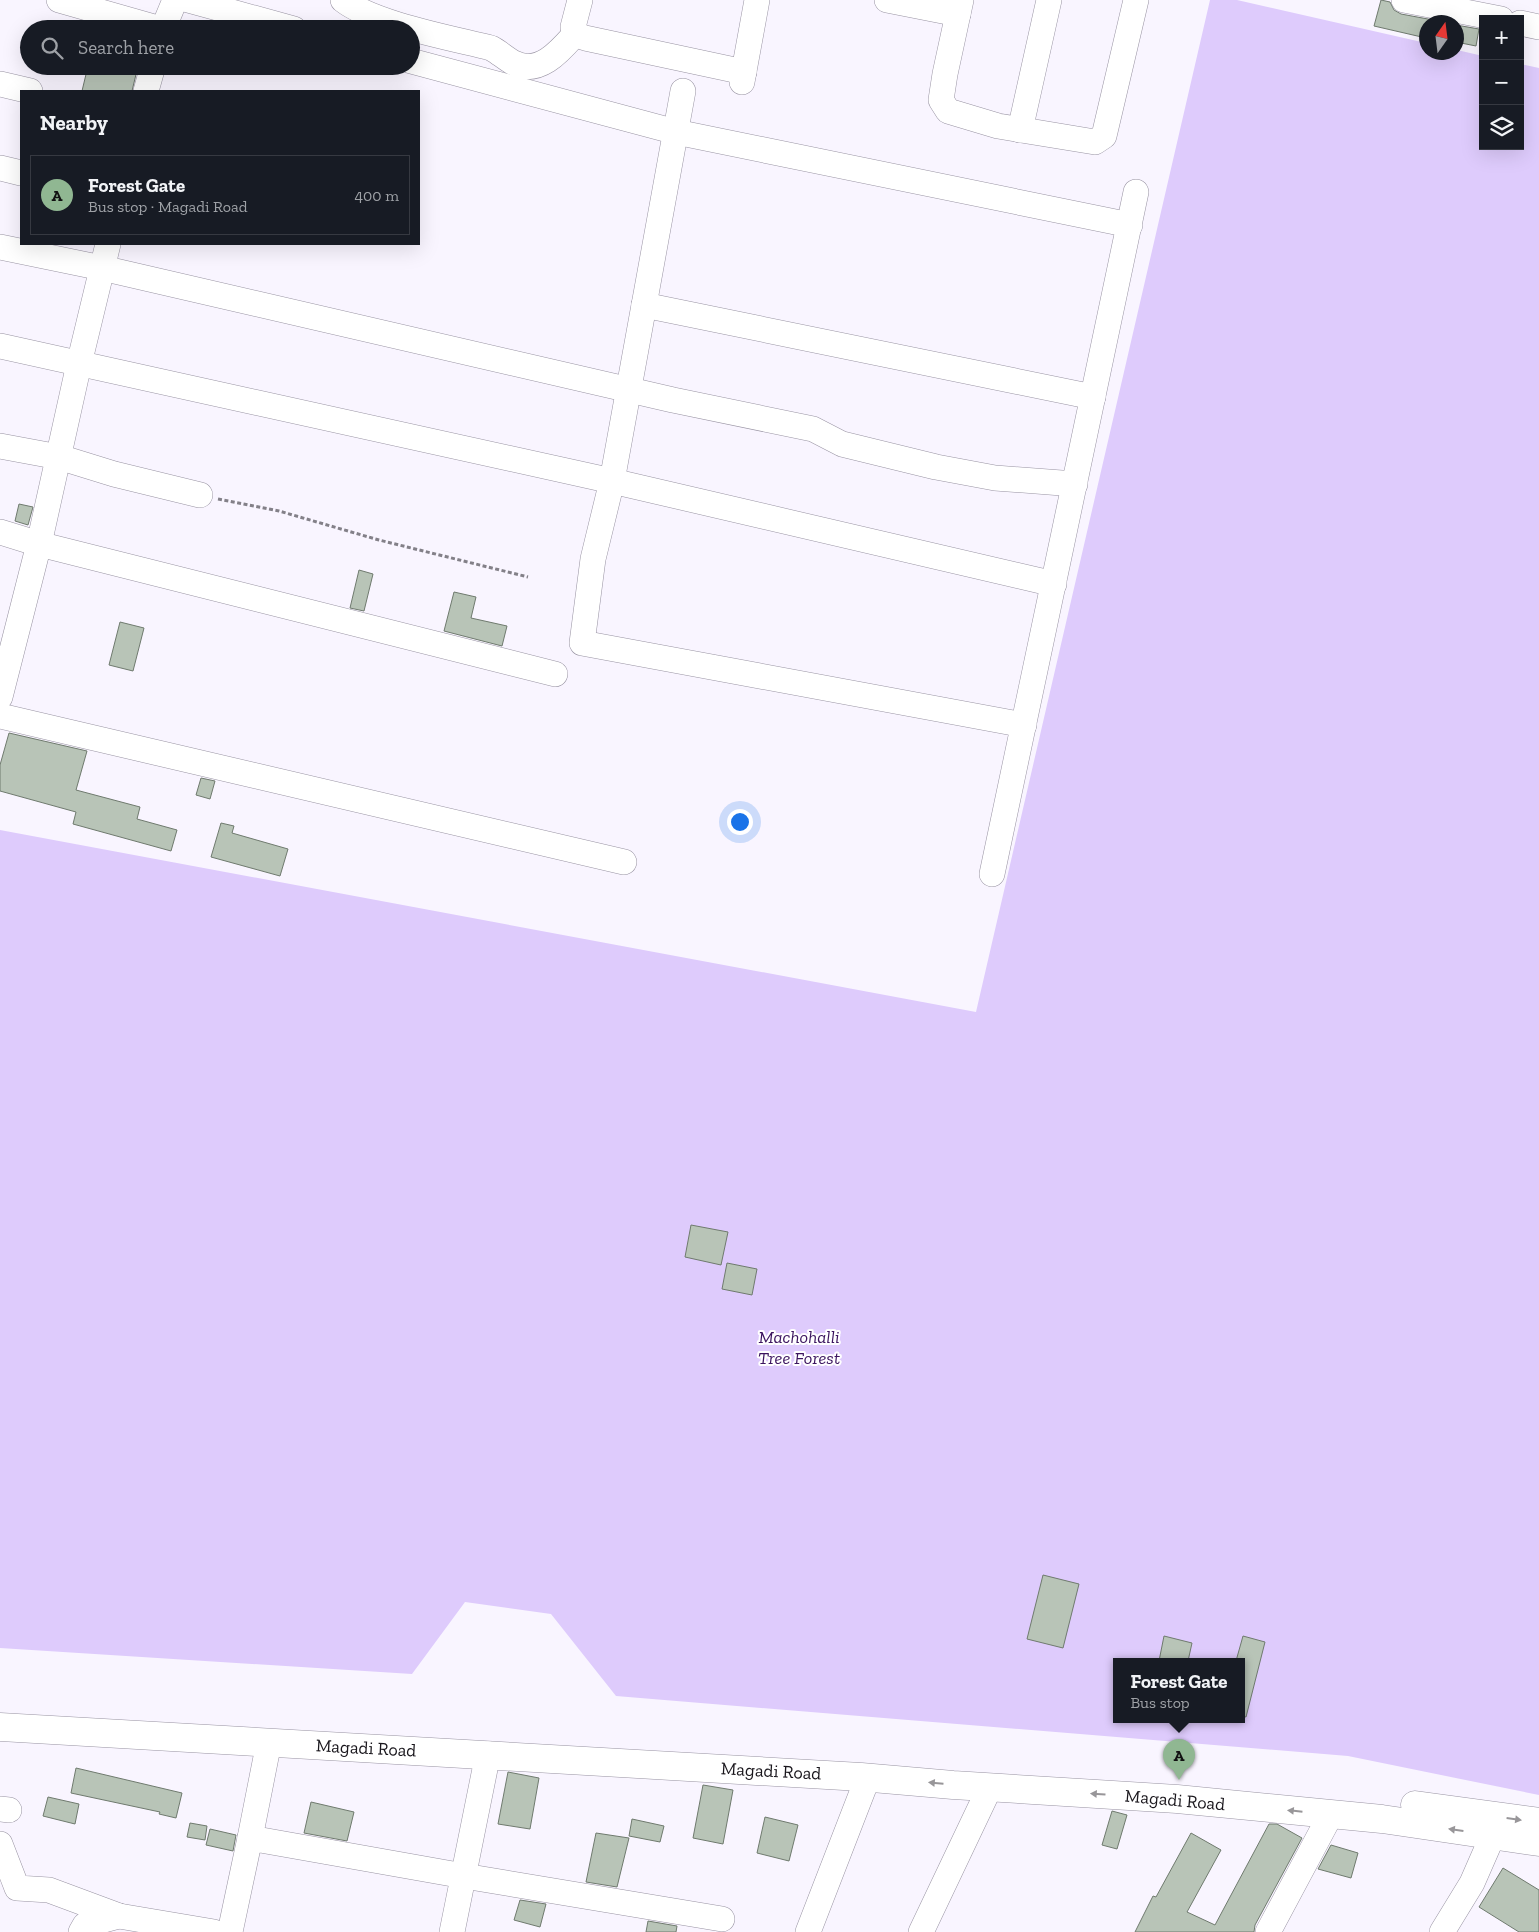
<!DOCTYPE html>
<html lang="en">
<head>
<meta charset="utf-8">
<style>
  body { margin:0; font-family:"Zilla Slab",serif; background:#20242c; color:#f1f3f6 }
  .controls { position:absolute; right:15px; top:15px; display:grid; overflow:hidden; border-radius:0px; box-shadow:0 5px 20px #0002 }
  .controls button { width:45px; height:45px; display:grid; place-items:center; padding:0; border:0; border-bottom:1px solid #363941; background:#171b24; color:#f1f3f6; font:25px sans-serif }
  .compass { position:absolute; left:1419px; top:15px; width:45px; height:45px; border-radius:50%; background:#171b24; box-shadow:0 5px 20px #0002; rotate:14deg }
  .you { position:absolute; left:739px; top:821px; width:18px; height:18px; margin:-12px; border:4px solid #fff; border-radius:50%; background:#1a73e8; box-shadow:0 0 0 8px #1a73e833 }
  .badge { display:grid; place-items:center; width:32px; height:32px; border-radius:50%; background:#90b792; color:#111; font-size:16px; font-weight:700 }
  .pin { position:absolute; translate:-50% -41px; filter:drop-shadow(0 1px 2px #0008) }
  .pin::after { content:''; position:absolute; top:26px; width:18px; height:15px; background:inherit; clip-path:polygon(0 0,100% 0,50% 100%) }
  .popup { position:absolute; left:1113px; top:1658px; width:132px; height:65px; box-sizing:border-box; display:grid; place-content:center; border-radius:0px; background:#171b24; filter:drop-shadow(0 1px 4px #0005); font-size:16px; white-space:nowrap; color:#9ea1a6 }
  .popup b { font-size:19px; color:#f1f3f6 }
  .popup::after { content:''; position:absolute; left:50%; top:100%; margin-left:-10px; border:10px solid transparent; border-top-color:#171b24 }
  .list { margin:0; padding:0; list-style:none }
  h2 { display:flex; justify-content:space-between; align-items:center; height:65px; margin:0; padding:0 20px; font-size:21px }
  h2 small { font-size:16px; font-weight:400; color:#9ea1a6 }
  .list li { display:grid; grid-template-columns:32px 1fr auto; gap:15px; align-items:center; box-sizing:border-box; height:80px; margin:0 10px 10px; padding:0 10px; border:1px solid #363941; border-radius:0px }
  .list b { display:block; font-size:19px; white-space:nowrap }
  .list p { margin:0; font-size:16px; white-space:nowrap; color:#9ea1a6 }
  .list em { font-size:16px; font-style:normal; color:#9ea1a6 }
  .icon { flex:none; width:28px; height:28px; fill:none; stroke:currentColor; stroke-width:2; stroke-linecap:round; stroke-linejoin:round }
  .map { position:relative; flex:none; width:1539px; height:1932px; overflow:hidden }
  .search { position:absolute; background:#171b24; box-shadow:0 5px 20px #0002; left:20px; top:20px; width:400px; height:55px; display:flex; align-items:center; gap:12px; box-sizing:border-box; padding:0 18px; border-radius:28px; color:#9ea1a6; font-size:19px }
  .panel { position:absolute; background:#171b24; box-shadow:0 5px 20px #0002; left:20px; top:90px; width:400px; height:155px; border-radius:0px }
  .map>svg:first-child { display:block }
</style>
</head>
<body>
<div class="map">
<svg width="1539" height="1932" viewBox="0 0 1539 1932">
  <rect width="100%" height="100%" fill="#f9f5ff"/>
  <path fill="#decbfc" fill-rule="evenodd" d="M1210 0H1237L1426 43V52H1456L1457 50 1483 56V146H1520V64L1539 68V1795L1348 1756 616 1696 551 1614 465 1602 412 1674 0 1648V830L976 1012ZM1116 1661H1242V1719H1116Z"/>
  <g fill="#b8c4b7" stroke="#6f7a6e">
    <polygon points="1381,0 1390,2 1394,10 1401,14 1444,22 1426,22 1426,38 1374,26"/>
    <polygon points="1456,25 1479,29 1476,46 1456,42"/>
    <polygon points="88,66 138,66 132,91 82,91"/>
    <polygon points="19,504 33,507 28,525 15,521"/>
    <polygon points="359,570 373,574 364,611 350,608"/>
    <polygon points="454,592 476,597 471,618 507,626 502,646 444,631"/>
    <polygon points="120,622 144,628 133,671 109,665"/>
    <polygon points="9,733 87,751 76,790 140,807 137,819 177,830 171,851 73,824 76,812 0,791 0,765"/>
    <polygon points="201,778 215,781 210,799 196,795"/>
    <polygon points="221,823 234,826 232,833 288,849 280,876 211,857"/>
    <polygon points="691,1225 728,1232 721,1265 685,1257"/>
    <polygon points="727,1263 757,1269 752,1295 722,1289"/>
    <polygon points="1043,1575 1079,1584 1063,1648 1027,1639"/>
    <polygon points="1164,1636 1192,1643 1188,1661 1159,1661"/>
    <polygon points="1243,1636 1265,1642 1246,1717 1242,1716 1242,1661 1236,1661"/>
    <polygon points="76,1768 182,1793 176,1818 159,1814 160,1812 71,1793"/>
    <polygon points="508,1772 539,1778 530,1829 498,1824"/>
    <polygon points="703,1785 733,1790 723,1844 693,1838"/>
    <polygon points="48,1797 79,1804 75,1824 43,1816"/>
    <polygon points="311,1802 354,1812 347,1841 304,1833"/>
    <polygon points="1112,1811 1127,1815 1117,1849 1102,1845"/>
    <polygon points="765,1817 798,1825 789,1861 757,1853"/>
    <polygon points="632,1819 664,1826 660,1842 629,1836"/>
    <polygon points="190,1823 207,1826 205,1840 187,1837"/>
    <polygon points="1269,1824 1277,1824 1302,1838 1255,1925 1254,1932 1135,1932 1153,1896 1156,1897 1191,1833 1221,1850 1187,1912 1215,1925"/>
    <polygon points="210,1829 236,1835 233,1851 206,1845"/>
    <polygon points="596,1833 629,1838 617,1887 586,1882"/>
    <polygon points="1331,1845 1358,1853 1351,1878 1318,1869"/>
    <polygon points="1503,1868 1539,1890 1539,1932 1519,1932 1479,1907"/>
    <polygon points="520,1900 546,1904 540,1927 514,1920"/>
    <polygon points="648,1921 677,1926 676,1932 646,1932"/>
  </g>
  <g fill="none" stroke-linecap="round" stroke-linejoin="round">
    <g stroke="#9994a3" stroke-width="26">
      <g id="minor">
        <polyline points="59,0 161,29"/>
        <polyline points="188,0 294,29"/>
        <path d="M343 0C374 24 451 38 491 48 499 52 506 59 514 63 539 76 560 51 575 34"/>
        <polyline points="580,0 573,27 575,34 585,38 744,72"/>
        <polyline points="887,0 958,14"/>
        <polyline points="961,0 945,74 941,100 948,111 998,126 1095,142 1104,136 1136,0"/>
        <polyline points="1404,0 1501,19"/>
        <polyline points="1520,23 1539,27"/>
        <polyline points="163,29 175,0"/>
        <polyline points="411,61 676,132 1130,225"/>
        <polyline points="742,82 757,0"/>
        <polyline points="0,84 30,91"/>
        <polyline points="146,91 153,66"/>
        <polyline points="683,91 612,481 593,559 582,643 1024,725"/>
        <polyline points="1020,130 1049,0"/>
        <polyline points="0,168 21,173"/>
        <polyline points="0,247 102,268 673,400 813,429 842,444 936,467 995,478 1075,484"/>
        <polyline points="644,305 1093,397"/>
        <polyline points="0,346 612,481 1054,584"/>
        <polyline points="0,446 59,457 114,474 200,495"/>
        <polyline points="0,532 39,544 555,674"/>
        <polyline points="0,697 39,544 79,364 108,244"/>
        <polyline points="0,716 624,862"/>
        <polyline points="992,874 1136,192"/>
        <polyline points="0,1809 9,1810"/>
        <polyline points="250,1838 269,1742"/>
        <polyline points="0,1844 17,1888 49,1890 119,1916 85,1925 81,1932"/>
        <polyline points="119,1916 214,1932"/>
        <polyline points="230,1932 250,1838 464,1876 722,1919"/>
        <polyline points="452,1932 488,1754"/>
        <polyline points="808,1932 868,1777"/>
        <polyline points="921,1932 990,1787"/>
        <polyline points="1268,1932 1331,1814"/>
        <polyline points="1442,1932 1472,1883 1493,1835"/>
      </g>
    </g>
    <g stroke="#9994a3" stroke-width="29">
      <g id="major">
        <polyline points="0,1727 861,1777 953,1785 1177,1799 1382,1819 1539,1842"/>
        <polyline points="1415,1805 1539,1822"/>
      </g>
    </g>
    <polyline stroke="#838088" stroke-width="3" stroke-dasharray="4 2.5" stroke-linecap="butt" points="218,499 279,511 379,540 528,577"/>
    <use href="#minor" stroke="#fff" stroke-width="25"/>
    <use href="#major" stroke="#fff" stroke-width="28"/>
  </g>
  <defs><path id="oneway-solid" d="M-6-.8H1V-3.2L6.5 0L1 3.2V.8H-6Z" transform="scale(1.25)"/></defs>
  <g fill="#989699">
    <use href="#oneway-solid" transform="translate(936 1783) rotate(-175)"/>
    <use href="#oneway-solid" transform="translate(1098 1794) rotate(-176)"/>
    <use href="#oneway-solid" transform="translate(1295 1811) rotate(-174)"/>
    <use href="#oneway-solid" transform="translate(1514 1819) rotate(8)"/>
    <use href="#oneway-solid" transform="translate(1456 1830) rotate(-172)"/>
  </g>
  <g text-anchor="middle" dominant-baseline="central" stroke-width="4" stroke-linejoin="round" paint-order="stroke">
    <g font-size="18" font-style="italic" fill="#3b145f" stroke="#fff">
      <text x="799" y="1337">Machohalli<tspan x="799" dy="21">Tree Forest</tspan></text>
    </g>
    <g font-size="18" fill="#19161c" stroke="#fff">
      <text transform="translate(366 1748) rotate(3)">Magadi Road</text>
      <text transform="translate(771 1771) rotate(3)">Magadi Road</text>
      <text transform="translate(1175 1800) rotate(5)">Magadi Road</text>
    </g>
  </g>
</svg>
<div class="controls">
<button>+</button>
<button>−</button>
<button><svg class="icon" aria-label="layers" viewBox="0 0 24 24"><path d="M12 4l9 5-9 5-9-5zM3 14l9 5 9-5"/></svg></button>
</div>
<svg class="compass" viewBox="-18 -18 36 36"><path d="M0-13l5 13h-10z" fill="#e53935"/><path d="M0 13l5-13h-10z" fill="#9ea1a6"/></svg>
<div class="you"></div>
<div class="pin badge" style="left:1179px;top:1780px">A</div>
<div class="popup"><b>Forest Gate</b>Bus stop</div>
<div class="search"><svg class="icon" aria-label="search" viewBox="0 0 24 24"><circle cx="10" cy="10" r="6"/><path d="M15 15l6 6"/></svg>Search here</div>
<section class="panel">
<h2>Nearby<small></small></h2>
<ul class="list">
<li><span class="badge">A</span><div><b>Forest Gate</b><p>Bus stop · Magadi Road</p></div><em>400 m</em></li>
</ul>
</section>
</div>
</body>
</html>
